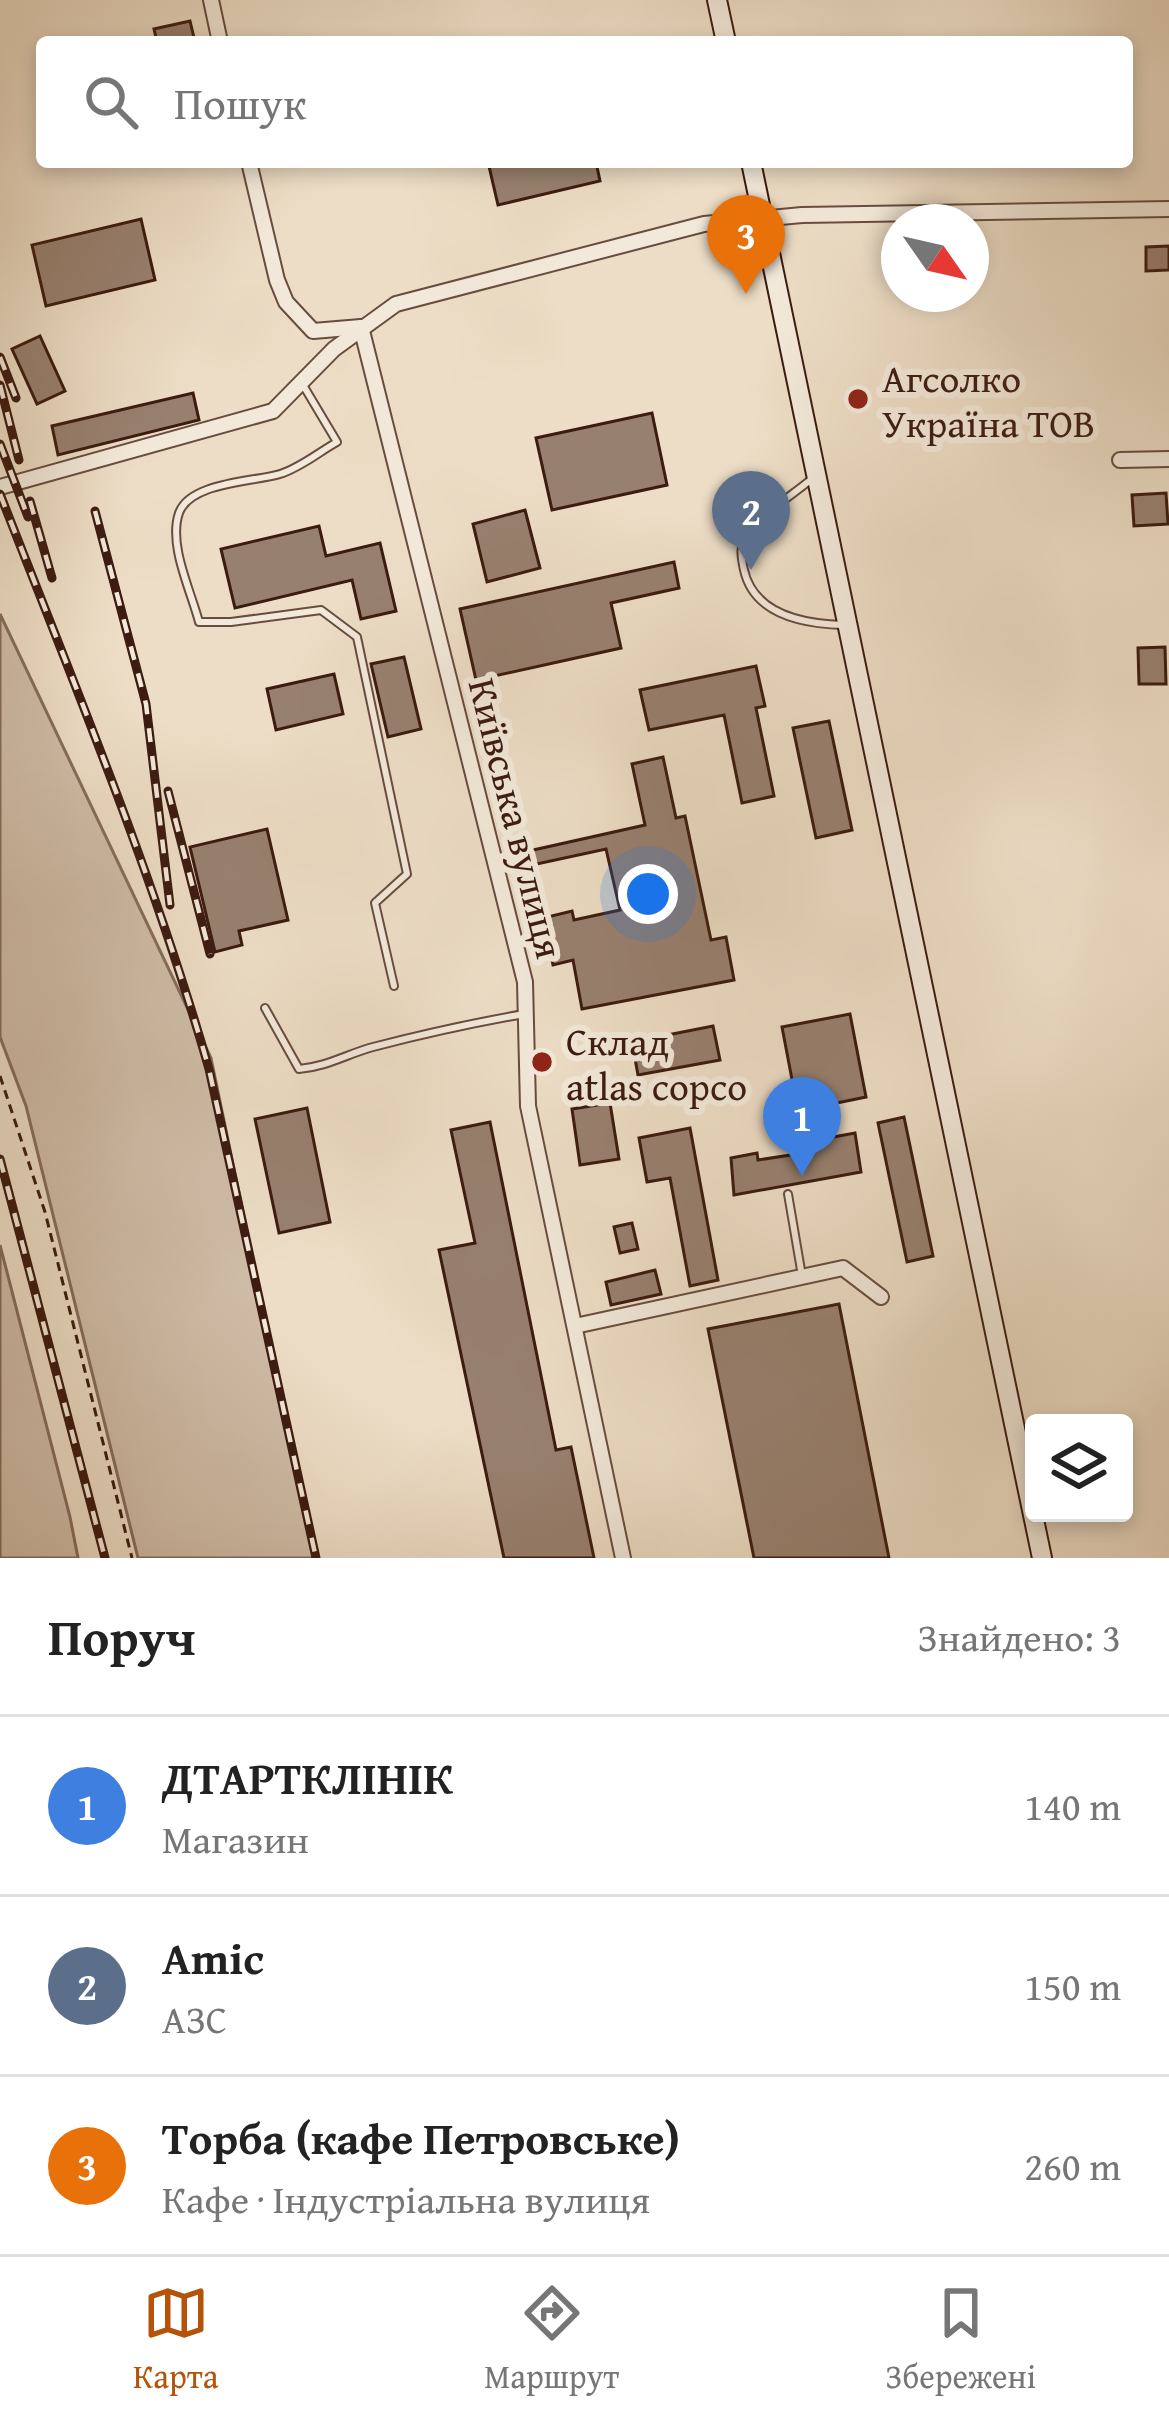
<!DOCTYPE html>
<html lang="uk">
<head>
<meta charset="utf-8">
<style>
  body { margin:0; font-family:"Gentium Book Plus",serif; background:#f6f6f6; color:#222 }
  .controls { position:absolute; right:36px; bottom:36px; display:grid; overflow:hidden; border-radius:12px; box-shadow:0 6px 18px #0003 }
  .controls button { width:108px; height:108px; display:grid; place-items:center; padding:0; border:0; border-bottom:3px solid #e0e0e0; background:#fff; color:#222; font:60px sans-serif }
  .compass { position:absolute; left:881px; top:204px; width:108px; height:108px; border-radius:50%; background:#fff; box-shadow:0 6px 18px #0003; rotate:124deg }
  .you { position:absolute; left:648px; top:894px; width:42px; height:42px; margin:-30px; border:9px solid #fff; border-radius:50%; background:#1a73e8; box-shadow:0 0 0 18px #1a73e833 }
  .badge { display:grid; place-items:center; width:78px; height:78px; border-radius:50%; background:#b45309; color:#fff; font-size:39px; font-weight:700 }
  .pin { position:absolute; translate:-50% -99px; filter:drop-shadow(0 3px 6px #0008) }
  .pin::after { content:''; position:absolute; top:63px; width:42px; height:36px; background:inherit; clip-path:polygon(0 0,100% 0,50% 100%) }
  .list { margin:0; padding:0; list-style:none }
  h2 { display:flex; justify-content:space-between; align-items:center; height:156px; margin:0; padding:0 48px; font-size:51px }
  h2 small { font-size:39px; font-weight:400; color:#767676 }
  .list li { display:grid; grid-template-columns:78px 1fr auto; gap:36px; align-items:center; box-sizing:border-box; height:180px; padding:0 48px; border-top:3px solid #e0e0e0 }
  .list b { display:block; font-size:45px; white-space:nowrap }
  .list p { margin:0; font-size:39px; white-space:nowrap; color:#767676 }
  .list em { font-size:39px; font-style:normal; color:#767676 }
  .icon { flex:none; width:66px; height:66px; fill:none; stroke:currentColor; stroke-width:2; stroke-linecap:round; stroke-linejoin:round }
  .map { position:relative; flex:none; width:1169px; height:1558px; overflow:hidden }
  .search { position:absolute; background:#fff; box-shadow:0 6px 18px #0003; left:36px; right:36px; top:36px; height:132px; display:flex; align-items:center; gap:30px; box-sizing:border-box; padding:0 42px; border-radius:12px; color:#767676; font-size:45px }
  .sheet { height:696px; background:#fff }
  nav { display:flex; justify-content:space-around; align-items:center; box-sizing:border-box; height:168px; border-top:3px solid #e0e0e0; background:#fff; font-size:33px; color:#767676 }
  nav a { display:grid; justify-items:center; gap:6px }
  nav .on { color:#b45309 }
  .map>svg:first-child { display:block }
</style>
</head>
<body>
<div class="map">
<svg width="1169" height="1558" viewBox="0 0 1169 1558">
  <rect width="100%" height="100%" fill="#edddc6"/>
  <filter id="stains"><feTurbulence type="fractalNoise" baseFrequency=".00167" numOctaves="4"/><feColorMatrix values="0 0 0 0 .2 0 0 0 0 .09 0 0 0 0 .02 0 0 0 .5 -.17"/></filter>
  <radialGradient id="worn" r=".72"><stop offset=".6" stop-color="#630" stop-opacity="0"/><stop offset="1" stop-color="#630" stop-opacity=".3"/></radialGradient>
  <g fill="#cfbca7" stroke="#866c5c" stroke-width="3">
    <polygon points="0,614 211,1058 315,1558 138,1558 26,1106 0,1037"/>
    <polygon points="0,1245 70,1517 78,1558 0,1558"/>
  </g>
  <g fill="#98806f" stroke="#3c1b10" stroke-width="3">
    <polygon points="190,21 195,42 157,42 154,29"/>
    <polygon points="488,162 596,162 600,181 498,205"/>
    <polygon points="141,219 155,280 46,306 32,245"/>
    <polygon points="1169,246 1169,270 1146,271 1146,247"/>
    <polygon points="40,336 65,391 37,404 12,349"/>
    <polygon points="193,393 199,420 58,455 52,426"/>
    <polygon points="652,413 667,485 552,510 536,438"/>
    <polygon points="1166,493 1168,524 1134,526 1132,495"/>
    <polygon points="525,510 540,568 487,582 473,524"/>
    <polygon points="319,526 326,556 380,543 396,611 361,619 352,580 235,608 221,549"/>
    <polygon points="674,562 679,588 611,603 621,648 476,680 460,609"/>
    <polygon points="1165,647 1166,684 1139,684 1138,648"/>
    <polygon points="404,657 421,729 388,737 371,664"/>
    <polygon points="756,666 765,706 756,708 774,796 742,803 724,715 649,730 640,690"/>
    <polygon points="334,674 343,714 276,730 267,689"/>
    <polygon points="829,721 852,830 816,838 793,728"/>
    <polygon points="663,757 676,818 685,816 711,940 726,937 734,980 582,1009 573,960 553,965 543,918 572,911 574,920 620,910 606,849 523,867 520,853 645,825 632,764"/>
    <polygon points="267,829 288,920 239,931 242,945 215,952 190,847"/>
    <polygon points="850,1014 866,1097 798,1111 782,1027"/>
    <polygon points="713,1026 720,1060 638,1075 632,1042"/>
    <polygon points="610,1103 619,1159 580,1165 572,1109"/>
    <polygon points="307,1108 330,1222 279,1233 255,1119"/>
    <polygon points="904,1117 933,1256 907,1262 878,1123"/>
    <polygon points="490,1122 556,1450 571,1447 594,1558 504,1558 439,1250 475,1243 451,1130"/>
    <polygon points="690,1128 718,1280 690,1286 670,1178 647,1182 639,1138"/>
    <polygon points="855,1133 861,1172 734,1195 731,1158 757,1153 758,1160 797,1154 795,1144"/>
    <polygon points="632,1223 638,1249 620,1253 614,1227"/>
    <polygon points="655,1270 661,1294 611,1305 606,1282"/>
    <polygon points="839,1304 889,1558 754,1558 708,1329"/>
  </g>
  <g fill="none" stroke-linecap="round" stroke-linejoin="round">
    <g stroke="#684c3e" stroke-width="10">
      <g id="lane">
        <path d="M303 385 337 442C319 452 300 468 280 474 253 482 190 482 179 513 168 545 191 591 199 622H231L321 610 357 637 407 874 375 903 394 986"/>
        <path d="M814 477C793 495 764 512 748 533 739 546 741 556 744 570 754 615 804 624 844 625"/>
        <path d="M265 1008 299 1069C326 1067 347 1054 373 1047 423 1034 473 1023 524 1014"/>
        <polyline points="788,1194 802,1276"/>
      </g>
    </g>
    <g stroke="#684c3e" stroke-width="18">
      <g id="street">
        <polyline points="211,0 220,42"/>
        <polyline points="249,162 277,280 286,302 313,331 361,327"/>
        <polyline points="361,327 525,982 528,1106 623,1558"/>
        <polyline points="1120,460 1169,459"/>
        <polyline points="0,487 273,411 334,349 396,304 704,224 802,215 1169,209"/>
        <polyline points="575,1326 843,1268 881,1297"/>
      </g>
    </g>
    <g stroke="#3c1b10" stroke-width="22">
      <g id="secondary">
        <polyline points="717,0 726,42"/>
        <polyline points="751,162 1042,1558"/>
      </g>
    </g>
    <polyline stroke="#3c1b10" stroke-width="3" stroke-dasharray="9 6" stroke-linecap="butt" points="0,1076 45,1212 132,1558"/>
    <use href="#lane" stroke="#f3e9da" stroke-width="6"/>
    <use href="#street" stroke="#f3e9da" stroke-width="14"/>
    <use href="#secondary" stroke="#f3e9da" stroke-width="18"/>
    <g stroke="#3c1b10" stroke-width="9">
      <g id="rail">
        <polyline points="0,357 16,398"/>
        <polyline points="0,385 19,460"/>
        <polyline points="0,444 28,517"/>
        <path d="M0 494C74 684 153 873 209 1069L316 1558"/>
        <polyline points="30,501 52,578"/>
        <polyline points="95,511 146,704 170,905"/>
        <polyline points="168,791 210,954"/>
        <polyline points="0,1159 105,1558"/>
      </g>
    </g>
    <use href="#rail" stroke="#f3e9da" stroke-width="4.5" stroke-dasharray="14" stroke-linecap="butt"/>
  </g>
  <g fill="#8f2418" stroke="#f3e9da" stroke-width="4.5">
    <circle cx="858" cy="399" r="12"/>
    <circle cx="542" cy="1062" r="12"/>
  </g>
  <g text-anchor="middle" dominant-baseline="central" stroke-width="12" stroke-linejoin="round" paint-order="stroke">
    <g font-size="39" fill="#3c1b10" stroke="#f3e9da" text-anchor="start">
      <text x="882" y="377">Агсолко<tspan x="882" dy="45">Україна ТОВ</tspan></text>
      <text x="566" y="1040">Склад<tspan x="566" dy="45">atlas copco</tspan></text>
    </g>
    <g font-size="39" fill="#3c1b10" stroke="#f3e9da">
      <text transform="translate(517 818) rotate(76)">Київська вулиця</text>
    </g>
  </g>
  <rect width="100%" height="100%" filter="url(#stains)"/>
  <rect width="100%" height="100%" fill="url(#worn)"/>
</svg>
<div class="controls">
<button><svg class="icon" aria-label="layers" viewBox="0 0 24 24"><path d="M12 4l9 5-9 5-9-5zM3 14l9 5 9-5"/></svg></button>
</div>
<svg class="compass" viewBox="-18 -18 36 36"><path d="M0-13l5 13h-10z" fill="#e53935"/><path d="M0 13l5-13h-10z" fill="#767676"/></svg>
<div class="you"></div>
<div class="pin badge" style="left:802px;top:1176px;background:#3f7fe0">1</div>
<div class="pin badge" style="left:751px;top:570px;background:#5c6f8a">2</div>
<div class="pin badge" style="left:746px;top:294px;background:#e8710a">3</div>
<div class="search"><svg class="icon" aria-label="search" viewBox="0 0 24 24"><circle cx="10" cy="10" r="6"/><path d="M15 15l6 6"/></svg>Пошук</div>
</div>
<section class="sheet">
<h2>Поруч<small>Знайдено: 3</small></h2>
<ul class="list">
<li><span class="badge" style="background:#3f7fe0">1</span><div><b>ДТАРТКЛІНІК</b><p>Магазин</p></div><em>140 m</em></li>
<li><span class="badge" style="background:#5c6f8a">2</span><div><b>Amic</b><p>АЗС</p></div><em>150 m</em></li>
<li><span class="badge" style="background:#e8710a">3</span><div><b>Торба (кафе Петровське)</b><p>Кафе · Індустріальна вулиця</p></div><em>260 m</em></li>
</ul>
</section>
<nav>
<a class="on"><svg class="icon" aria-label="map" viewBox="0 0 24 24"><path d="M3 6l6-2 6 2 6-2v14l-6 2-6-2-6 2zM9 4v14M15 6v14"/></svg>Карта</a>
<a><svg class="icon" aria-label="directions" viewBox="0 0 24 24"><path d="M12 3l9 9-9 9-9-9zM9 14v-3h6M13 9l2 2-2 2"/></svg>Маршрут</a>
<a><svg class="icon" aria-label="saved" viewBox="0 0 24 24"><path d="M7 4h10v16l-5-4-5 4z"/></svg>Збережені</a>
</nav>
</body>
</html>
